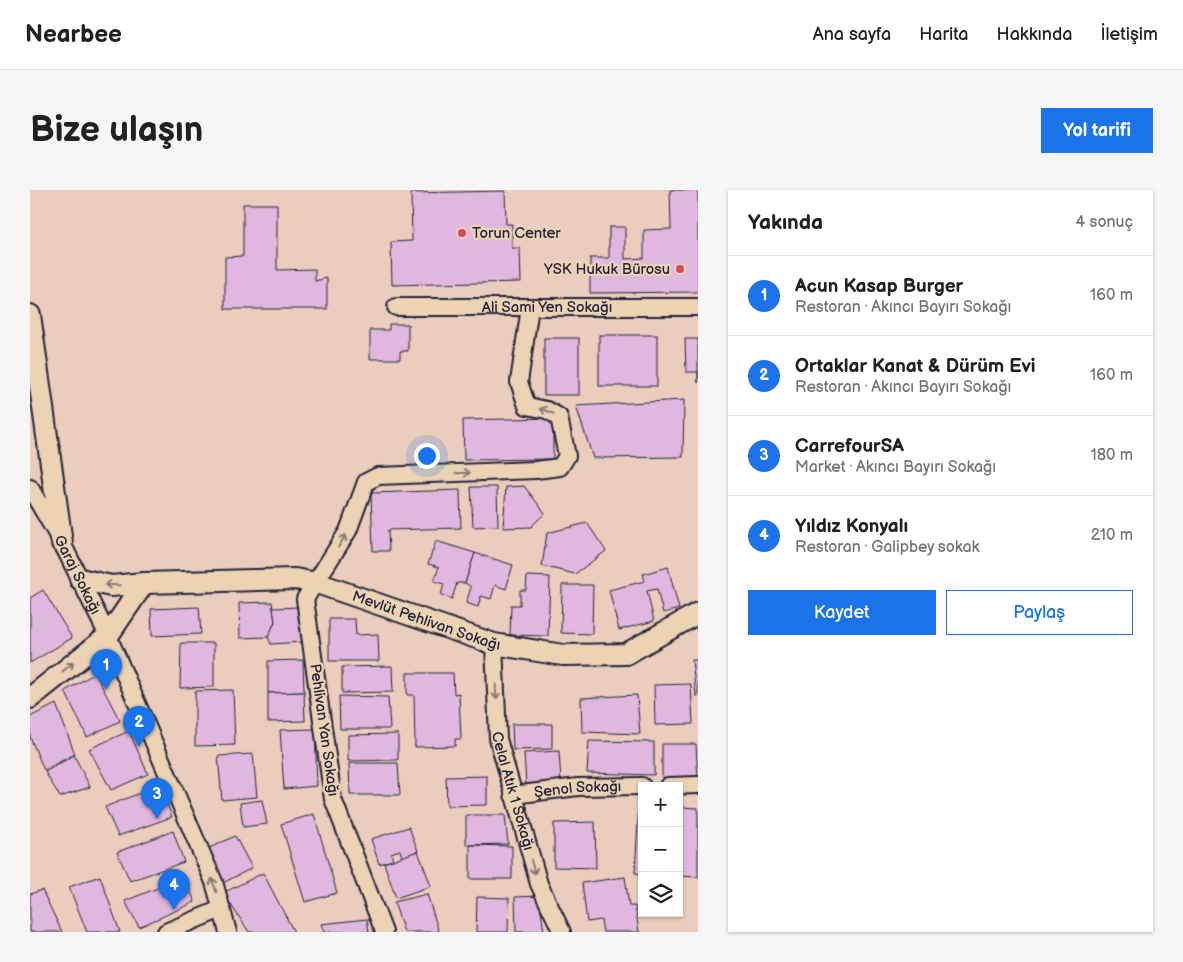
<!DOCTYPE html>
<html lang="tr">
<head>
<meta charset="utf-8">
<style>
  body { margin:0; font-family:"Balsamiq Sans",sans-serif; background:#f6f6f6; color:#202124 }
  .controls { position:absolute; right:15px; bottom:15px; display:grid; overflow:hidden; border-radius:0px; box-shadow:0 1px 4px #0004 }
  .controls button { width:45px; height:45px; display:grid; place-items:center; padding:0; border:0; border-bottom:1px solid #e0e0e0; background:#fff; color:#202124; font:25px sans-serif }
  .you { position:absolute; left:396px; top:265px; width:18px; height:18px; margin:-12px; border:4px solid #fff; border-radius:50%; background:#1a73e8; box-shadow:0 0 0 8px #1a73e833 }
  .badge { display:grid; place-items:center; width:32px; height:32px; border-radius:50%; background:#1a73e8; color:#fff; font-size:16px; font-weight:700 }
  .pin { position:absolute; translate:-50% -41px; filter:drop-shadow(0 1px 2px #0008) }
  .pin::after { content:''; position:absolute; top:26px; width:18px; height:15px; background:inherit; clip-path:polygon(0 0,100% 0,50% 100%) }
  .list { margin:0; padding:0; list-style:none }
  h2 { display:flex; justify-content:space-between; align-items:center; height:65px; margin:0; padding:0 20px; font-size:21px }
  h2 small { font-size:16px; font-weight:400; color:#757577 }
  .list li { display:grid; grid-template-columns:32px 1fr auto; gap:15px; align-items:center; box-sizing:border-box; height:80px; padding:0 20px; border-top:1px solid #e0e0e0 }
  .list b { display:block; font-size:19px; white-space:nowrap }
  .list p { margin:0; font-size:16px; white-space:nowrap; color:#757577 }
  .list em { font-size:16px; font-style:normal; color:#757577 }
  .actions { display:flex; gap:10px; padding:15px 20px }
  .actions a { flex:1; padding:11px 0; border:1px solid #1a73e8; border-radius:0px; text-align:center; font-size:18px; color:#1a73e8 }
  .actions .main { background:#1a73e8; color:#fff }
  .icon { flex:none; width:28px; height:28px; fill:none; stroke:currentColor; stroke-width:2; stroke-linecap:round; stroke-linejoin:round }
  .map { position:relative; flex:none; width:668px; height:742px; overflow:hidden; border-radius:0px }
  header { display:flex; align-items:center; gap:30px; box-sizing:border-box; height:70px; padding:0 25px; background:#fff; border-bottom:1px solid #e0e0e0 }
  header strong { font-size:24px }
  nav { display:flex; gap:28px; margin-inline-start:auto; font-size:18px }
  .intro { display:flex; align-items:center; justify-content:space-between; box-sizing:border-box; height:120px; padding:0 30px }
  h1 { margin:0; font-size:35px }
  .button { padding:12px 22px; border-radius:0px; background:#1a73e8; color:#fff; font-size:18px; font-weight:700 }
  main { display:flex; gap:30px; padding:0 30px }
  aside { flex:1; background:#fff; border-radius:0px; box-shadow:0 1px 4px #0004 }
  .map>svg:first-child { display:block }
</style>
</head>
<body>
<header>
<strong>Nearbee</strong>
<nav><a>Ana sayfa</a><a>Harita</a><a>Hakkında</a><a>İletişim</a></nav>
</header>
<div class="intro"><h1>Bize ulaşın</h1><a class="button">Yol tarifi</a></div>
<main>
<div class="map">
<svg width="668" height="742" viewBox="0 0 668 742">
  <rect width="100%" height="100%" fill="#eacdbc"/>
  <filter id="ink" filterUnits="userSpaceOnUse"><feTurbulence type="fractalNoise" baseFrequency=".02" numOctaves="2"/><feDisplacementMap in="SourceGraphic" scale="10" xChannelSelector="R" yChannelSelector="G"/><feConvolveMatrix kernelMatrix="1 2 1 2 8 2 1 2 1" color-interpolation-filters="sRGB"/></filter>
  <g filter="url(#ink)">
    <g fill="#e0b7de" stroke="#22223b">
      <polygon points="640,0 668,0 668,102 560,103 560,68 579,68 579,37 595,37 595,69 614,68 614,40 641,39"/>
      <polygon points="475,1 476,34 482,34 482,58 490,58 491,92 362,95 361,52 382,51 381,3"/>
      <polygon points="213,14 247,14 247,80 285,79 285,91 297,88 297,119 195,119 195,67 213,66"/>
      <polygon points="359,134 378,134 378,161 370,161 370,169 340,169 340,140 359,140"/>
      <rect x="569" y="145" width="58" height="51"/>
      <rect x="514" y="148" width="35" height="57"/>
      <polygon points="655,149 668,149 668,193 668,182 656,182"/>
      <polygon points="654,210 653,267 563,268 546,216"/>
      <polygon points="523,228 523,269 434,270 433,230"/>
      <polygon points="494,296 515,323 501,337 473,338 476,297"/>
      <polygon points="441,297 467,297 468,336 443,337"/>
      <polygon points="430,300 431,338 358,340 359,361 343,361 341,303"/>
      <polygon points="557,333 576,361 545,384 512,376 517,343"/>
      <polygon points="406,351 445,363 435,393 427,393 422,409 411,405 414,394 404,391 409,377 398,374"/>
      <polygon points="445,363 483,375 476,399 465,395 461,409 451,406 448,417 436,413 441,397 435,393"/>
      <polygon points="638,377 649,419 633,423 627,399 617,401 624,431 589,440 579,400 615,391 613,384"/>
      <polygon points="497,386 520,387 518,446 480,445 481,415 490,415 490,400 496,400"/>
      <polygon points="532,395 563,395 562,444 531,443"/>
      <polygon points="13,400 42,448 0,473 0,408"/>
      <polygon points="242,412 245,432 238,447 210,448 209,413"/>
      <polygon points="169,417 171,444 122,446 121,419"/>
      <polygon points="268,417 273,452 241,454 238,447 245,432 243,418"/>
      <polygon points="299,429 325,429 326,445 348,444 349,471 299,471"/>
      <polygon points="151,453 184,453 184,497 150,498"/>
      <polygon points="273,470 274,502 238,503 238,471"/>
      <polygon points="662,470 668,470 668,506 666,506"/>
      <polygon points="362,476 363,502 312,503 312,477"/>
      <polygon points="65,483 90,531 57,547 35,501"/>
      <polygon points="377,483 423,483 424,504 429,503 431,549 425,549 425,556 385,557 384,505 377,505"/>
      <polygon points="661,494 663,534 625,535 624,495"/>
      <polygon points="203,500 205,555 165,556 165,501"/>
      <polygon points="274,502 275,531 238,532 238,503"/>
      <polygon points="607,505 610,544 552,542 551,508"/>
      <polygon points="309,506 358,507 360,539 310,539"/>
      <polygon points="26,514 45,564 14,580 0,547 0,527"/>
      <polygon points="482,534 522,534 522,559 483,560"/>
      <polygon points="285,539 287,596 254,599 250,540"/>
      <polygon points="99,541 118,584 81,600 59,559"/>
      <polygon points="368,544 368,570 318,571 318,545"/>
      <polygon points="559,551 624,552 624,585 557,583"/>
      <polygon points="632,554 666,554 668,589 632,588"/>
      <polygon points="529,561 531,592 496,595 494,563"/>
      <polygon points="223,564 227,607 192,610 188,566"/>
      <polygon points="44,565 60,597 30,607 15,582"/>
      <polygon points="319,573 368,573 370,605 320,605"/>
      <polygon points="457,586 457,615 417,616 416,587"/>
      <polygon points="130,595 142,627 88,646 75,617"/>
      <polygon points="232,610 237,634 213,637 210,613"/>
      <polygon points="609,615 612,615 612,684 605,683"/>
      <polygon points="649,617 668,618 668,687 649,686"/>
      <polygon points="284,624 307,703 275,712 251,634"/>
      <polygon points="436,625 475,625 478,654 436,655"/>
      <polygon points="565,632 566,678 524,677 524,633"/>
      <polygon points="379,637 388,661 372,667 370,660 361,663 363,670 349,674 341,649"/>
      <polygon points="143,641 154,672 100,691 87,662"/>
      <polygon points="205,646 222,678 191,694 173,661"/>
      <polygon points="440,655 482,656 482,689 440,689"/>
      <polygon points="388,661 401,696 366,708 354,673"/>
      <polygon points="233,683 264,742 219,742 193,703"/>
      <polygon points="70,686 90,742 57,742 39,697"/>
      <polygon points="155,687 165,712 109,737 95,711"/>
      <polygon points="595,687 599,716 605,716 609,742 573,742 571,730 557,732 552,693"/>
      <polygon points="12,700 32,742 0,742 0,704"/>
      <polygon points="397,704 409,742 374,742 364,712"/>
      <polygon points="509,706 514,742 486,742 485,707"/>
      <polygon points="447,707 479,708 478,742 446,742"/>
      <polygon points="337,729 339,742 294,742 291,734"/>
    </g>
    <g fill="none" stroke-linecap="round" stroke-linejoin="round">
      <g stroke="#22223b" stroke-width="20">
        <g id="minor">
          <path id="s1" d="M366 117H668"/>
          <path id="s2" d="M0 298 32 353 78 446 184 692 198 742"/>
          <path id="s3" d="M464 454 468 549 509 694 532 742"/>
          <polyline points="638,596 668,595"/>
          <path id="s4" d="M483 605 548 597 612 596"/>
          <polyline points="136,742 191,719"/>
          <polyline points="354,742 303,609 275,409 318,341 336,292 348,286 506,280 530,277 537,266 529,227 517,220 497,216 489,192 500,117"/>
        </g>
      </g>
      <g stroke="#22223b" stroke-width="24">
        <g id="tertiary">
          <polyline points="0,125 32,353"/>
          <path id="s5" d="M50 389 81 396 114 393 265 389 287 393 464 454 533 465 596 464 668 423"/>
          <polyline points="0,508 78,446 114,393"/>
        </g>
      </g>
      <use href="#minor" stroke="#ecd3b4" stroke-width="16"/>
      <use href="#tertiary" stroke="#ecd3b4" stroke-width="20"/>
    </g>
    <defs><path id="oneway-shaft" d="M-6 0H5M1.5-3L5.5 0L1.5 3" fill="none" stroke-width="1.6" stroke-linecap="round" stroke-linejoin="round" transform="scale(1.25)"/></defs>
    <g stroke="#877a78">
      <use href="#oneway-shaft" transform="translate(517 221) rotate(-158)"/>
      <use href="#oneway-shaft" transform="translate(433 283) rotate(-2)"/>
      <use href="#oneway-shaft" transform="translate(312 351) rotate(-59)"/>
      <use href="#oneway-shaft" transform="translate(82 395) rotate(-177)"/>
      <use href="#oneway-shaft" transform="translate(38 477) rotate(-39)"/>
      <use href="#oneway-shaft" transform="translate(466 502) rotate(88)"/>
      <use href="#oneway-shaft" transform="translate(503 677) rotate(73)"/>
      <use href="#oneway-shaft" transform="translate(184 695) rotate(-108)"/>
    </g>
  </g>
  <g fill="#d1495b" stroke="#ecd3b4" stroke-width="2">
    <circle cx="432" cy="43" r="5"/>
    <circle cx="650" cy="79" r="5"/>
  </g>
  <g text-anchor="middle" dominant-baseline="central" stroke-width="4.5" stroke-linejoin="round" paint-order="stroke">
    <g font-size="15" fill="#22223b" stroke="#ecd3b4" text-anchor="start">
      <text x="442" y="43">Torun Center</text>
      <text x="640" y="79" text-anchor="end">YSK Hukuk Bürosu</text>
    </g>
    <g font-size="15" fill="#22223b" stroke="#ecd3b4">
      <text stroke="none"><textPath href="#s1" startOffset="151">Ali Sami Yen Sokağı</textPath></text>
      <text stroke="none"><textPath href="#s2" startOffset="99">Garaj Sokağı</textPath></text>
      <text stroke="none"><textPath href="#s5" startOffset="354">Mevlüt Pehlivan Sokağı</textPath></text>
      <text transform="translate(294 540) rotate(82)">Pehlivan Yan Sokağı</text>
      <text stroke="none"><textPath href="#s4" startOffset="65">Şenol Sokağı</textPath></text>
      <text stroke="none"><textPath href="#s3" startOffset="149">Celal Atık 1 Sokağı</textPath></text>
    </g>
  </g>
</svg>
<div class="controls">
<button>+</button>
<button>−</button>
<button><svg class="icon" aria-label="layers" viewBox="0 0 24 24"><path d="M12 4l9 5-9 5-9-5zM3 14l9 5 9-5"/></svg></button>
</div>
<div class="you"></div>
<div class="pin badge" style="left:76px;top:500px">1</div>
<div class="pin badge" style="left:109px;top:557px">2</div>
<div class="pin badge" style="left:127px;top:629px">3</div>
<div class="pin badge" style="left:144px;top:720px">4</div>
</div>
<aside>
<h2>Yakında<small>4 sonuç</small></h2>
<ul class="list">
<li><span class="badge">1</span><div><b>Acun Kasap Burger</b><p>Restoran · Akıncı Bayırı Sokağı</p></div><em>160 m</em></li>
<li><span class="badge">2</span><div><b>Ortaklar Kanat &amp; Dürüm Evi</b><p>Restoran · Akıncı Bayırı Sokağı</p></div><em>160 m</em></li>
<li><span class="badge">3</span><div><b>CarrefourSA</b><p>Market · Akıncı Bayırı Sokağı</p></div><em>180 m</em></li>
<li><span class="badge">4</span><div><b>Yıldız Konyalı</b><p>Restoran · Galipbey sokak</p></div><em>210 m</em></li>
</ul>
<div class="actions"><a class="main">Kaydet</a><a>Paylaş</a></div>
</aside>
</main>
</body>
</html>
